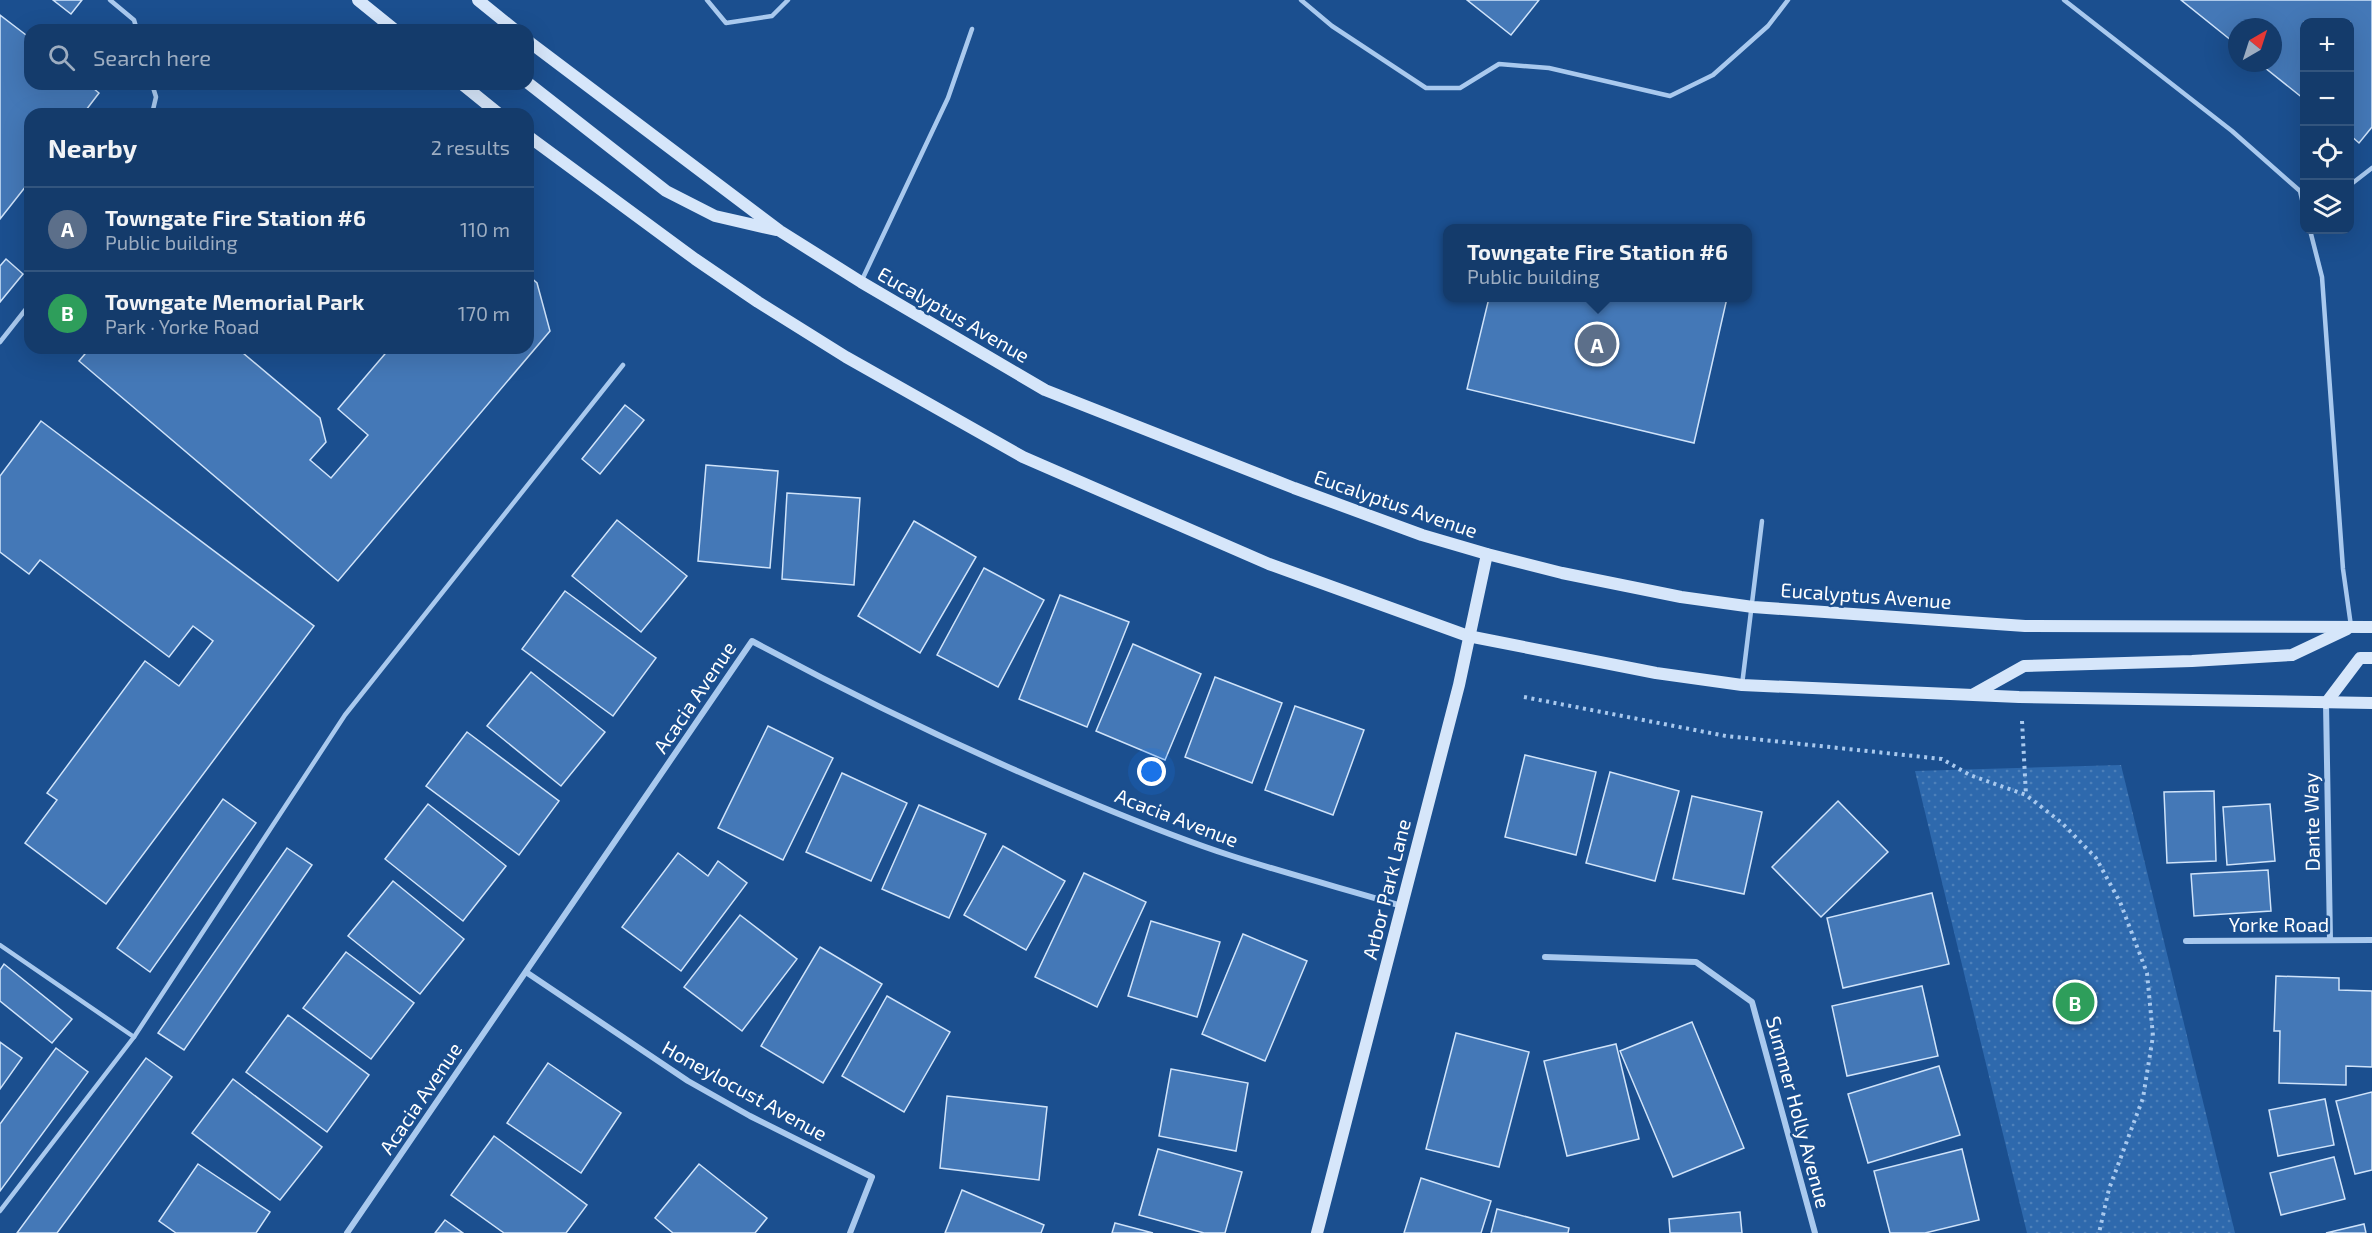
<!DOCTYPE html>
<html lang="en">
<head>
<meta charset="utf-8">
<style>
  body { margin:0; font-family:"Exo 2",sans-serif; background:#214673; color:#f1f3f6 }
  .controls { position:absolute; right:18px; top:18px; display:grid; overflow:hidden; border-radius:12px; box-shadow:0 6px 24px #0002 }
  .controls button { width:54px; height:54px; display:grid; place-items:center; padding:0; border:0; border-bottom:2px solid #33557e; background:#143b6b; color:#f1f3f6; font:30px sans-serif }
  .compass { position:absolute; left:2228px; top:18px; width:54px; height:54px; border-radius:50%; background:#143b6b; box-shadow:0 6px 24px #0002; rotate:39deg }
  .you { position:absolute; left:1152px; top:772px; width:21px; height:21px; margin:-15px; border:4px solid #fff; border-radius:50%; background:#1a73e8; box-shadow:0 0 0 9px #1a73e833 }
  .badge { display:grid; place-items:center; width:39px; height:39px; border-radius:50%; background:#ffd166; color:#fff; font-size:20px; font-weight:700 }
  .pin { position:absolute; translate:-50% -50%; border:3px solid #fff; box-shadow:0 2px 6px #0006 }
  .popup { position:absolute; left:1443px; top:224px; width:309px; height:78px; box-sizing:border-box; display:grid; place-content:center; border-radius:12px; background:#143b6b; filter:drop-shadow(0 2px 4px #0005); font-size:20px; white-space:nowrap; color:#9dadc1 }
  .popup b { font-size:22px; color:#f1f3f6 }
  .popup::after { content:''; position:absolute; left:50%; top:100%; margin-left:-12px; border:12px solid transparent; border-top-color:#143b6b }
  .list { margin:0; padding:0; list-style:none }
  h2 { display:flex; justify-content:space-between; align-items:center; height:78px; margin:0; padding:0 24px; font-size:26px }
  h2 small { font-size:20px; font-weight:400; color:#9dadc1 }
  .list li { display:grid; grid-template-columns:39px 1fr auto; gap:18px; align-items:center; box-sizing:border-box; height:84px; padding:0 24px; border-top:2px solid #33557e }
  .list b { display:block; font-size:22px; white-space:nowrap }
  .list p { margin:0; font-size:20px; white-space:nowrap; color:#9dadc1 }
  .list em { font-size:20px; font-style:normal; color:#9dadc1 }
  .icon { flex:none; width:33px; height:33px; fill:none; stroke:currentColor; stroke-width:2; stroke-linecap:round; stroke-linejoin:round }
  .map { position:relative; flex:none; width:2372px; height:1233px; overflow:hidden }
  .search { position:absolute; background:#143b6b; box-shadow:0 6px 24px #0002; left:24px; top:24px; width:510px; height:66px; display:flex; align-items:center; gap:15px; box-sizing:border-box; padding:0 21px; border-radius:18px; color:#9dadc1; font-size:22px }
  .panel { position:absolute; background:#143b6b; box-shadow:0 6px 24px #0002; left:24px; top:108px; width:510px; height:246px; border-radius:18px }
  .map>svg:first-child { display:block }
</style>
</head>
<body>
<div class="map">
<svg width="2372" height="1233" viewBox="0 0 2372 1233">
  <defs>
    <pattern id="park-dots" width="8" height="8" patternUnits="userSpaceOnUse" patternTransform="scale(1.5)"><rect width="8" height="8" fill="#2e69ad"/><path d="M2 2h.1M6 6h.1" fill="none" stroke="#4d80b9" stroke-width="1.8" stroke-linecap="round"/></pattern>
  </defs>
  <rect width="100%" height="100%" fill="#1b4f8f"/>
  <polygon fill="url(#park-dots)" points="2121,765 2235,1233 2027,1233 1915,771"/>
  <g fill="#4478b7" stroke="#cfe3fa" stroke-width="1.5">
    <polygon points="53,0 82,0 71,14"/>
    <polygon points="1467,0 1539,0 1511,35"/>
    <polygon points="2181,0 2372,0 2372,127 2359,143 2350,135 2350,22 2304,22 2304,99 2259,63 2273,63 2273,27 2237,27 2237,45"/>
    <polygon points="0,15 30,38 30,84 88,84 99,93 83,114 30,114 30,181 0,219"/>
    <polygon points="6,259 23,274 0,302 0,266"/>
    <polygon points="528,275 537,283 550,331 338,581 79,361 90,348 237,348 320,418 326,442 310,460 331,478 368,435 338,409 390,348 528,348"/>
    <polygon points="1489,298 1727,298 1694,443 1467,389"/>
    <polygon points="625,405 644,420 600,474 582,459"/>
    <polygon points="41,421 314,626 106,904 25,843 57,800 47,793 145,661 179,686 213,641 193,626 169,657 40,560 29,574 0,552 0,476"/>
    <polygon points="706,465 778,471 770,568 698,561"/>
    <polygon points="787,493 860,498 854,585 782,579"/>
    <polygon points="617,520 687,576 641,632 572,576"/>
    <polygon points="914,521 976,557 920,653 858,616"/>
    <polygon points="984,568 1044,600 998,687 937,655"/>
    <polygon points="565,591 656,658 613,716 522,649"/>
    <polygon points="1060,595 1129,622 1087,727 1019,699"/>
    <polygon points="1133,644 1201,674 1165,760 1096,731"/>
    <polygon points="531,672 605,732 561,786 487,726"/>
    <polygon points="1215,677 1282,703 1252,783 1185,757"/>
    <polygon points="1295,706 1364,730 1333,815 1265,790"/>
    <polygon points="768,726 833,758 783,860 718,828"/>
    <polygon points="467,732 559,801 519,855 426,786"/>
    <polygon points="1525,755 1596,772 1576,855 1505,837"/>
    <polygon points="1610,772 1679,791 1655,881 1586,863"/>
    <polygon points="842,773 907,803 871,881 806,852"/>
    <polygon points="2214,791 2216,861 2167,863 2164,792"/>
    <polygon points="1692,796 1762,812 1744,894 1673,879"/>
    <polygon points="223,799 256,823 150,972 117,948"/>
    <polygon points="1838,801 1888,852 1821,917 1772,867"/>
    <polygon points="428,804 506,866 463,921 385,859"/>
    <polygon points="2270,804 2275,861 2227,865 2223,807"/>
    <polygon points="919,805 986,834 949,918 882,889"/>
    <polygon points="1003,846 1065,881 1026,950 964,915"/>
    <polygon points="287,848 312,865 184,1050 158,1033"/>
    <polygon points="678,853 708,876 718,861 747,883 681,971 622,927"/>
    <polygon points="2268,870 2271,911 2194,916 2191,874"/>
    <polygon points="1084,873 1146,902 1097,1007 1035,977"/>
    <polygon points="393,881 464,939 420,994 348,936"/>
    <polygon points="1932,893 1949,964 1843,988 1827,918"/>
    <polygon points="740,915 797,959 742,1031 684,987"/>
    <polygon points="1151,921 1220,942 1197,1017 1128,996"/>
    <polygon points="1243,934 1307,961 1265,1061 1202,1034"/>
    <polygon points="820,947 882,984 823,1083 761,1046"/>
    <polygon points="346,952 414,1003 371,1059 303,1008"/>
    <polygon points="4,964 72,1019 52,1043 0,1001 0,970"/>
    <polygon points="2276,976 2339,978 2339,990 2372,991 2372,1067 2346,1066 2346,1085 2279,1083 2280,1031 2274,1031"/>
    <polygon points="1922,986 1938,1056 1847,1076 1832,1006"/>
    <polygon points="887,996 950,1032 904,1112 842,1076"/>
    <polygon points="288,1015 369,1075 327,1132 246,1072"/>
    <polygon points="1692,1022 1744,1148 1673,1177 1620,1051"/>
    <polygon points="1456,1033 1529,1052 1499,1167 1426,1149"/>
    <polygon points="0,1042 22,1058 0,1089"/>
    <polygon points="1616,1044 1639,1139 1567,1156 1544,1061"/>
    <polygon points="56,1048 88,1072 0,1191 0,1124"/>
    <polygon points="146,1058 172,1077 57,1233 17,1233"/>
    <polygon points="548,1063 621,1113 581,1173 507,1123"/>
    <polygon points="1939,1066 1960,1135 1868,1163 1848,1094"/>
    <polygon points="1171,1069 1248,1083 1236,1151 1159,1136"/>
    <polygon points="233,1079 322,1147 280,1200 192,1133"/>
    <polygon points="2372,1092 2372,1170 2355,1174 2336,1101"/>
    <polygon points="947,1096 1047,1107 1039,1180 940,1168"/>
    <polygon points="2325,1099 2334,1145 2278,1156 2269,1110"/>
    <polygon points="494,1136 587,1205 566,1233 504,1233 451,1195"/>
    <polygon points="1158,1149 1242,1172 1225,1233 1204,1233 1139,1215"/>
    <polygon points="1962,1149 1979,1220 1925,1233 1890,1233 1874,1171"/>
    <polygon points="2334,1157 2345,1199 2281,1215 2270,1173"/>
    <polygon points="198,1164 270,1212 256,1233 176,1233 159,1221"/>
    <polygon points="699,1164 767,1218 755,1233 673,1233 655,1218"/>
    <polygon points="1421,1178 1491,1201 1481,1233 1404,1233"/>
    <polygon points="962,1190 1044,1225 1041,1233 945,1233"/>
    <polygon points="1497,1209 1569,1228 1568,1233 1491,1233"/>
    <polygon points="1740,1212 1742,1233 1670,1233 1669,1219"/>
    <polygon points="445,1220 463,1233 435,1233"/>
    <polygon points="1115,1223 1153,1233 1112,1233"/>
    <polygon points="2364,1224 2366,1233 2326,1233"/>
  </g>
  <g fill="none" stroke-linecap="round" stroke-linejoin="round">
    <g stroke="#a9c9ee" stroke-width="4" stroke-dasharray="3 4.5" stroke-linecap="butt">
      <polyline points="1524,697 1726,736 1942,759 1970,775 2026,795 2062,823 2096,858 2120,902 2147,973 2153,1036 2143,1098 2109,1189 2099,1233"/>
      <polyline points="2022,721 2026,795"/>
    </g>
    <g stroke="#a9c9ee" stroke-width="4.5">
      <polyline points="110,0 134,20 137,30"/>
      <polyline points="707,0 726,23 772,16 788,0"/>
      <polyline points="1301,0 1332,26 1426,88 1460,88 1499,64 1549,68 1670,96 1713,75 1768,26 1788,0"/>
      <polyline points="2064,0 2232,131 2300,191 2304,208"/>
      <polyline points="152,114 156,97 152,84"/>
      <polyline points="2350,185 2372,168"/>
      <polyline points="2310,230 2322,277 2343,569 2351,626"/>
      <polyline points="861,282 948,98 972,29"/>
      <polyline points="0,342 30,304"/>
      <polyline points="1742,685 1762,521"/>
      <polyline points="0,945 134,1037"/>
      <polyline points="0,1211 134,1037 345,715 623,365"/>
    </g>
    <g stroke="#a9c9ee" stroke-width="6">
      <polyline points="2326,703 2330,940"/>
      <polyline points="2186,941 2372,940"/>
      <polyline points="1545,957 1696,962 1752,1002 1815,1233"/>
      <polyline points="526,972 688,1081 750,1116 872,1177 850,1233"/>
      <path d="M347 1233 752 641C863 701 976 755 1092 803 1138 822 1185 841 1232 856 1288 874 1345 889 1402 906"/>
    </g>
    <g stroke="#d6e6fa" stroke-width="12">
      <polyline points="358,0 395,30"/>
      <polyline points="478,0 515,30"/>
      <polyline points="528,41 780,231 861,282 1045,390 1294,488 1422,535 1487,554 1562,573 1681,597 1753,607 2025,626 2372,627"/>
      <polyline points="528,83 666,191 715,216 776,230"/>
      <polyline points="462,84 499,114"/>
      <polyline points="528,136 695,259 758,302 846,357 1023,457 1269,564 1468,636 1656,673 1742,685 2019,697 2372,703"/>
      <polyline points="1974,694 2024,666 2192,661 2292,655 2347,629"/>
      <polyline points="2326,703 2360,658 2372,658"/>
      <polyline points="1317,1233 1459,685 1487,554"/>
    </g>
  </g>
  <g text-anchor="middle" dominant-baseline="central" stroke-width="5" stroke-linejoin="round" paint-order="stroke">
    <g font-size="20" fill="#fff" stroke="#1b4f8f">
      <text transform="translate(954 314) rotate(30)">Eucalyptus Avenue</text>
      <text transform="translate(1396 503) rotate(19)">Eucalyptus Avenue</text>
      <text transform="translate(1866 595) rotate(4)">Eucalyptus Avenue</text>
      <text transform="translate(694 697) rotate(-56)">Acacia Avenue</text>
      <text transform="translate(1177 817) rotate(21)">Acacia Avenue</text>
      <text transform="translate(2311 822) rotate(-91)">Dante Way</text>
      <text transform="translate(1386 889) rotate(-76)">Arbor Park Lane</text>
      <text x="2279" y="924">Yorke Road</text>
      <text transform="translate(745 1090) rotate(29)">Honeylocust Avenue</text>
      <text transform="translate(420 1098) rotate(-56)">Acacia Avenue</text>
      <text transform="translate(1799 1112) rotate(75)">Summer Holly Avenue</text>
    </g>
  </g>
</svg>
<div class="controls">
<button>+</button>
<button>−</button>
<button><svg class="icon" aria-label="locate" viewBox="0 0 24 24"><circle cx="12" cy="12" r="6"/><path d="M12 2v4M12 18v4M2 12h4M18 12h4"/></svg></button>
<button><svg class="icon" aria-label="layers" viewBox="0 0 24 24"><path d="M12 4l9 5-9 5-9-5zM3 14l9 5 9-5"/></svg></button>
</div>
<svg class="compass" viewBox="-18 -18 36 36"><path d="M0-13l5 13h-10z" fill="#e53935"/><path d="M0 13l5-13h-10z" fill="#9dadc1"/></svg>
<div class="you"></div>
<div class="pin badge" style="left:1597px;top:344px;background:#5c6f8a">A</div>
<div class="popup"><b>Towngate Fire Station #6</b>Public building</div>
<div class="pin badge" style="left:2075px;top:1002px;background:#2e9e5b">B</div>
<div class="search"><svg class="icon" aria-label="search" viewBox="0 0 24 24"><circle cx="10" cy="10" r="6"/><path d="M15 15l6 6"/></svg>Search here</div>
<section class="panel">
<h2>Nearby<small>2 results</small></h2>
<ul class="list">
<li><span class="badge" style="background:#5c6f8a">A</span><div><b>Towngate Fire Station #6</b><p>Public building</p></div><em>110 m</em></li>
<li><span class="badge" style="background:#2e9e5b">B</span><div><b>Towngate Memorial Park</b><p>Park · Yorke Road</p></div><em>170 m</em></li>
</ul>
</section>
</div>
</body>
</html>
